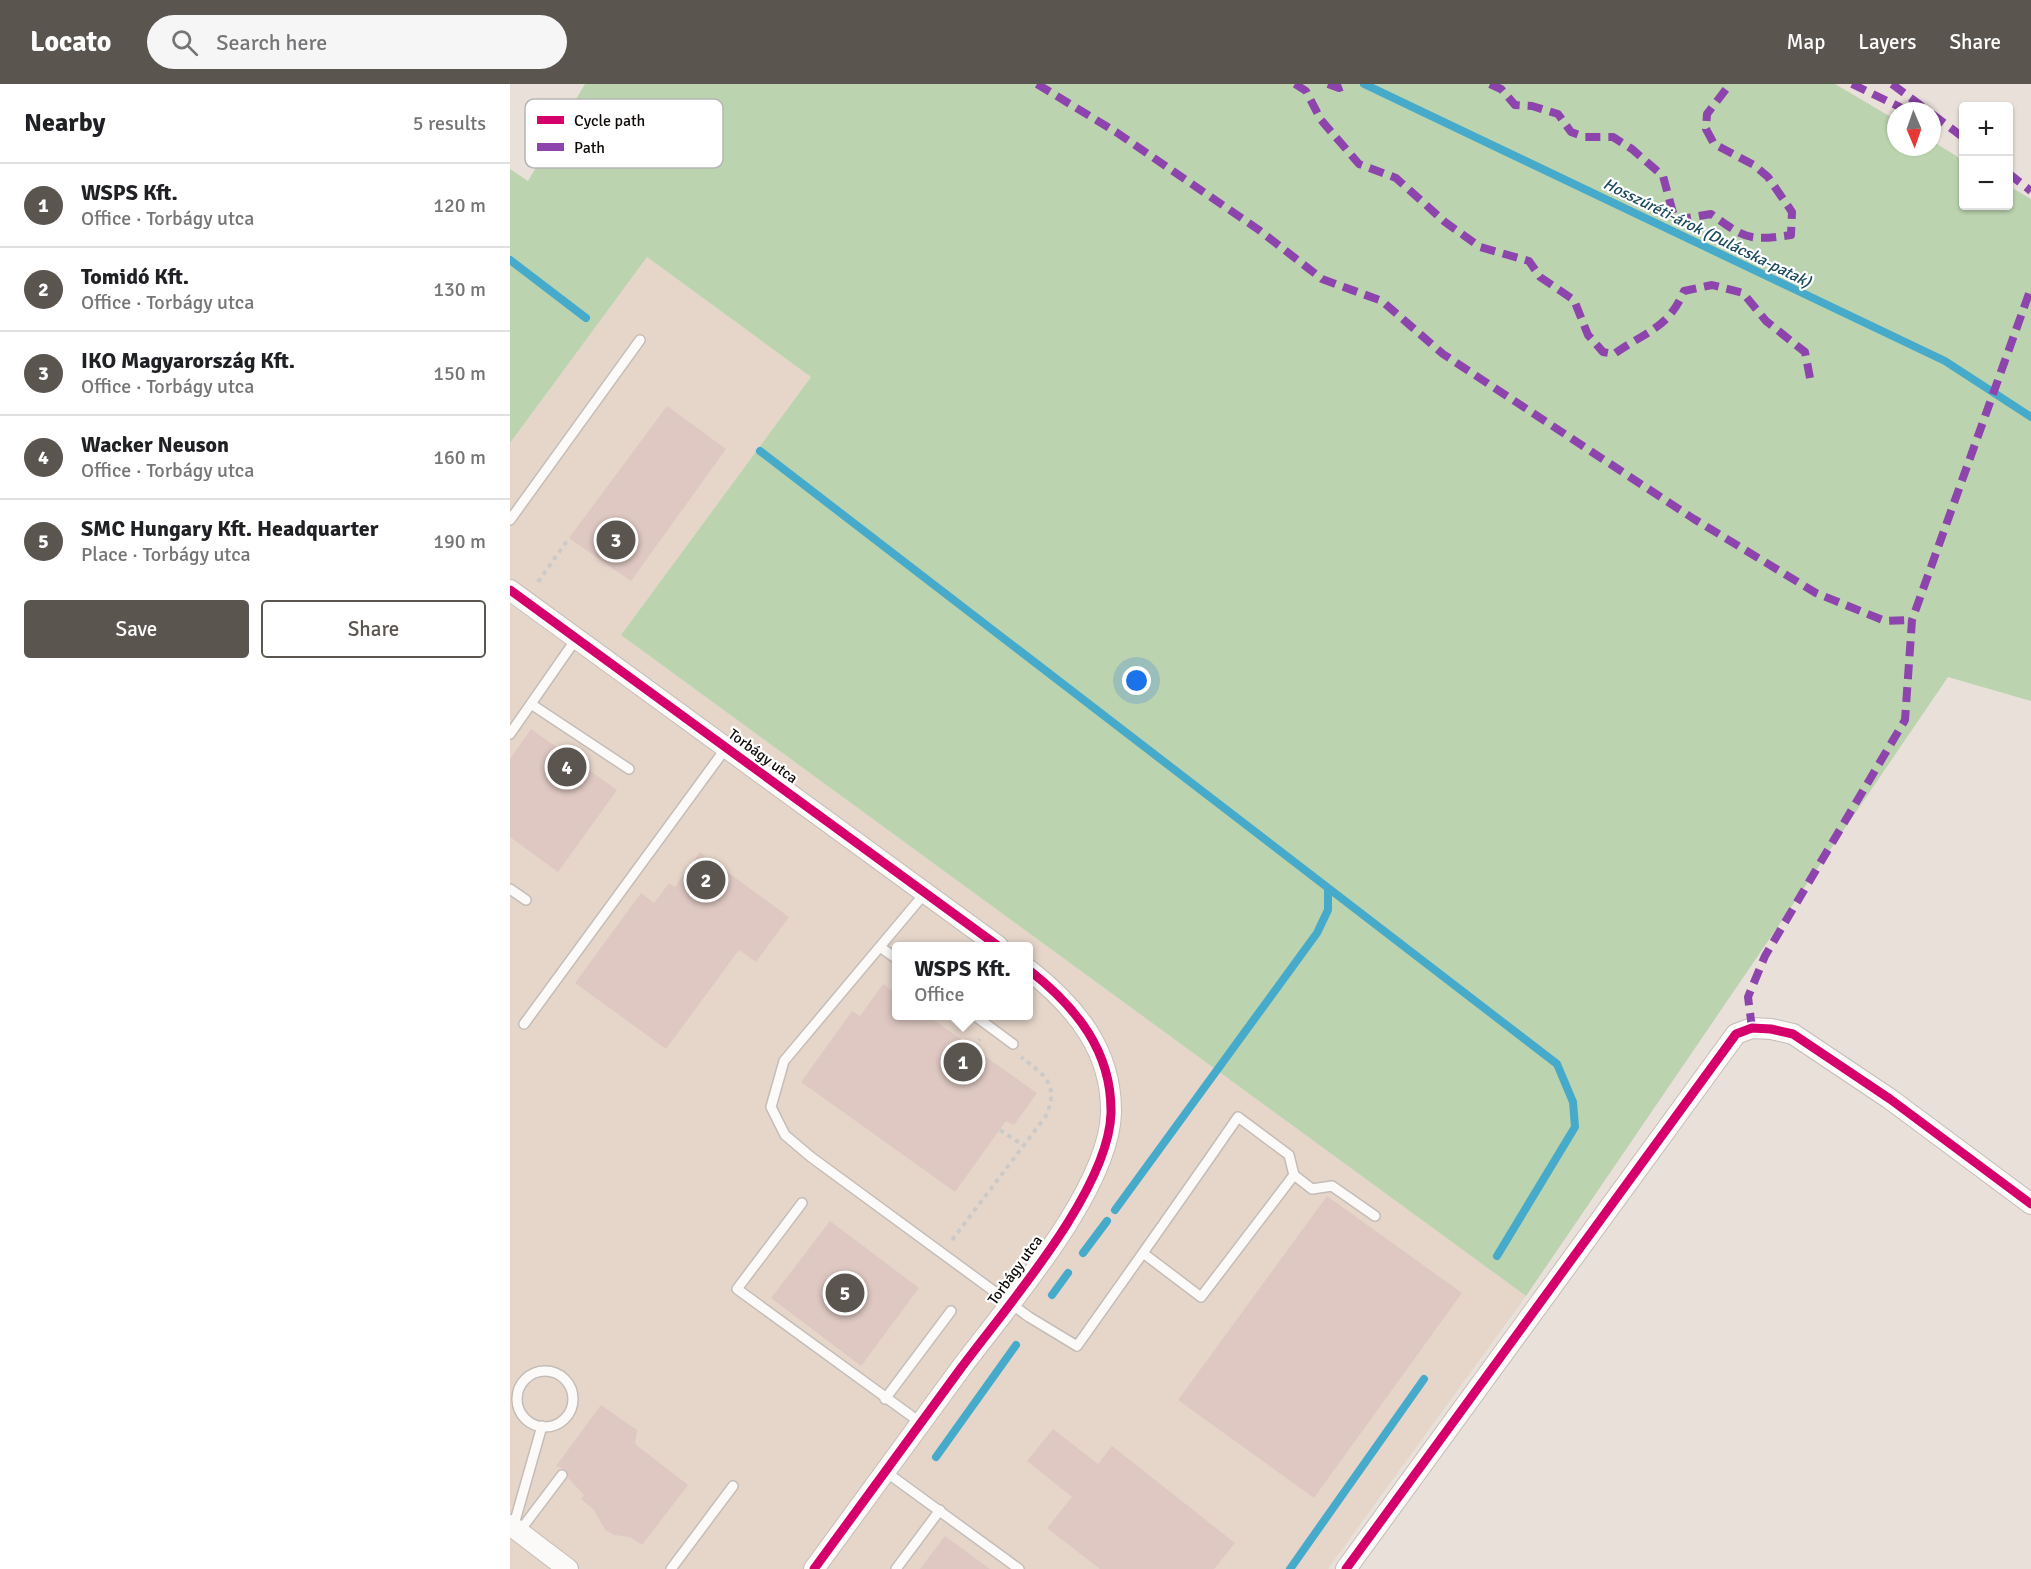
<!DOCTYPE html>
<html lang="en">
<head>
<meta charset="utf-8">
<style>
  body { margin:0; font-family:Signika,sans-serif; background:#f6f6f6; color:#202124 }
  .controls { position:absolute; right:18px; top:18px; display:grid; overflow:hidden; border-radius:6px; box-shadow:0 2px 4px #0004 }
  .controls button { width:54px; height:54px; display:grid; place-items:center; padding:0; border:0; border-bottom:2px solid #e0e0e0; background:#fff; color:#202124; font:30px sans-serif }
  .compass { position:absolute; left:1377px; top:18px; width:54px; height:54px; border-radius:50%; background:#fff; box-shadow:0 2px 4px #0004; rotate:178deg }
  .you { position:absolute; left:627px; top:597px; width:21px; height:21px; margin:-15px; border:4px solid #fff; border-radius:50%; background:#1a73e8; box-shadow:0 0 0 9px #1a73e833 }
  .badge { display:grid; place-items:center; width:39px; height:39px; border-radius:50%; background:#5b5550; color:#fff; font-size:20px; font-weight:700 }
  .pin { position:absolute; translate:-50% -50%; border:3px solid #fff; box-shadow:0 2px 6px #0006 }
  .popup { position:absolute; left:382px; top:858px; width:141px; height:78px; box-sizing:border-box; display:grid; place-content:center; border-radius:6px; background:#fff; filter:drop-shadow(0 2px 4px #0005); font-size:20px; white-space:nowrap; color:#757577 }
  .popup b { font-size:22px; color:#202124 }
  .popup::after { content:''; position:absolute; left:50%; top:100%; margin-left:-12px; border:12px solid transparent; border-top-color:#fff }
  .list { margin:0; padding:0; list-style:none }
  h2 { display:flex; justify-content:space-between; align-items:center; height:78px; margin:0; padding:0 24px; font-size:26px }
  h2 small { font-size:20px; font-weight:400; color:#757577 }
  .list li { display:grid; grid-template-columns:39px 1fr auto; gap:18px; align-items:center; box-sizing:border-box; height:84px; padding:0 24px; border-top:2px solid #e0e0e0 }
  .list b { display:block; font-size:22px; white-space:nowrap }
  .list p { margin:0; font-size:20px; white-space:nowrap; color:#757577 }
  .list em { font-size:20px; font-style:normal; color:#757577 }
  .actions { display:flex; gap:12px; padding:18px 24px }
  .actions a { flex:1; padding:14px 0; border:2px solid #5b5550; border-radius:6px; text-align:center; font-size:21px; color:#5b5550 }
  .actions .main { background:#5b5550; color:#fff }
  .icon { flex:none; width:33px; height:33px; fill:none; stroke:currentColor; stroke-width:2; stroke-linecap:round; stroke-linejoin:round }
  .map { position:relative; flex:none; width:1521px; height:1485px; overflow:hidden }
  header { display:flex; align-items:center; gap:36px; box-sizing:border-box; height:84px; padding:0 30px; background:#5b5550; color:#fff }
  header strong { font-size:28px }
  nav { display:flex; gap:33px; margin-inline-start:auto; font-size:21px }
  .search { width:420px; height:54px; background:#f6f6f6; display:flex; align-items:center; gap:15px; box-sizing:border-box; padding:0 21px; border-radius:33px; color:#757577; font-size:22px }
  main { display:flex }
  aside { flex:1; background:#fff }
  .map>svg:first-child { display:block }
</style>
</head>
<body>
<header>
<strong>Locato</strong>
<div class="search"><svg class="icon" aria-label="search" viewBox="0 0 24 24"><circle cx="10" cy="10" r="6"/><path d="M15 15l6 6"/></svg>Search here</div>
<nav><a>Map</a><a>Layers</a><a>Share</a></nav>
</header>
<main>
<aside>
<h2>Nearby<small>5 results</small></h2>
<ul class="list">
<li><span class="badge">1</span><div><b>WSPS Kft.</b><p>Office · Torbágy utca</p></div><em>120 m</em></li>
<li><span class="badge">2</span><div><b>Tomidó Kft.</b><p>Office · Torbágy utca</p></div><em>130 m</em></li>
<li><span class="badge">3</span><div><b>IKO Magyarország Kft.</b><p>Office · Torbágy utca</p></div><em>150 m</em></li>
<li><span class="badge">4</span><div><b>Wacker Neuson</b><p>Office · Torbágy utca</p></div><em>160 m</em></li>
<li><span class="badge">5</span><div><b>SMC Hungary Kft. Headquarter</b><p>Place · Torbágy utca</p></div><em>190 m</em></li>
</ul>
<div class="actions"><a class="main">Save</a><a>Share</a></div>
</aside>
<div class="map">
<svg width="1521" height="1485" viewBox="0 0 1521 1485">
  <rect width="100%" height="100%" fill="#e8e0d9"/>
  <path fill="#e6d6ca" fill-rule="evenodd" d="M137 173 301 293 111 551 1016 1212 818 1485H0V359ZM387 862H519V932H387Z"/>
  <polygon fill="#bbd3af" points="75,0 1325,0 1386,36 1386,63 1422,63 1422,57 1453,76 1454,122 1498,122 1499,102 1521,115 1521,617 1438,593 1016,1212 111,551 301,293 137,173 0,359 0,85 18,97"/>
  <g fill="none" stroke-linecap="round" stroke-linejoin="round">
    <g stroke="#46aacb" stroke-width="8">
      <polyline points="854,0 1435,277 1521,333"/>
      <polyline points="0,176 76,234"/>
      <polyline points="250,367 1047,980 1063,1018 1065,1043 987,1172"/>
      <polyline points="605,1126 807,849 818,826 818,805"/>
      <polyline points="573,1169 597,1137"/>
      <polyline points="542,1211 558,1189"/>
      <polyline points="426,1373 506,1261"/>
      <polyline points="780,1485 914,1295"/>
    </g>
  </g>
  <g fill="#dfc8c2">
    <polygon points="157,322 216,365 121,497 59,454"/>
    <polygon points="21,645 107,706 48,788 0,753 0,675"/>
    <polygon points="190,768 279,833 246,878 229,866 156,965 65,899 131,809 144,819 159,799 165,803"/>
    <polygon points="373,900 387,910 387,932 418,932 527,1009 504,1041 496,1037 445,1108 291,998 342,927 350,932"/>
    <polygon points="817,1112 952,1209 804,1414 668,1316"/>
    <polygon points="320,1137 409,1204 351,1282 261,1214"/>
    <polygon points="91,1321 127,1346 125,1360 178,1401 132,1461 120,1453 104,1451 95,1446 84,1426 71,1415 74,1411 58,1394 56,1386 46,1382"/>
    <polygon points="543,1345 588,1380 602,1362 725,1459 704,1485 590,1485 537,1444 562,1413 517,1377"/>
    <polygon points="435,1452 480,1485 410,1485"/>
  </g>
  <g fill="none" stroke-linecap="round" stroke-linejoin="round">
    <g stroke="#c4bdb7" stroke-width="12">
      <g id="service">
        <polyline points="0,436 130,256"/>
        <polyline points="21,620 119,685"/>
        <polyline points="0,650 66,555"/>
        <polyline points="0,805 16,816"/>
        <path d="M415 809 274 977 261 1023 275 1051 301 1073 519 1233 567 1262C621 1186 675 1110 728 1033L779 1071 784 1091 691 1213 633 1169"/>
        <polyline points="370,863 387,875"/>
        <polyline points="465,932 503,960"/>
        <polyline points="14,940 216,664"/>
        <polyline points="784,1091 802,1105 822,1102 865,1132"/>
        <polyline points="292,1119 227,1205 411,1339"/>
        <circle cx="35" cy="1315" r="28"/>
        <polyline points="375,1315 441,1227"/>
        <polyline points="376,1388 509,1485"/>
        <polyline points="3,1444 32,1342"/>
        <polyline points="9,1448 52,1391"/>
        <polyline points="161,1485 223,1402"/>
        <polyline points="386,1485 430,1426"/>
      </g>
    </g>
    <g stroke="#c4bdb7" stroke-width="22">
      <g id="minor">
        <polyline points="0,506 488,862"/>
        <polyline points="0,1441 58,1485"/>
        <path d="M304 1485C353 1418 402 1351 451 1284 497 1222 599 1106 601 1029 602 967 566 923 519 886"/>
        <polyline points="836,1485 1226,950 1242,944 1261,945 1283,950 1380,1015 1521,1120"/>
      </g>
    </g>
    <g stroke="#cccac8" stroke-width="4" stroke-dasharray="4.5 4.5" stroke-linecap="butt">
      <polyline points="28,498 59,454"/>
      <polyline points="464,964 470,955"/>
      <polyline points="490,1046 513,1061"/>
      <path d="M442 1156 536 1032C550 999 534 991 511 973"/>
    </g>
    <use href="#service" stroke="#fcfaf9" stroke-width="9"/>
    <use href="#minor" stroke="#fcfaf9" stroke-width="20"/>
    <g stroke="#8e44ad" stroke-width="8" stroke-dasharray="15 8" stroke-linecap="butt">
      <polyline points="527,0 606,48 749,146 812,195 872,217 933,270 1184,435 1306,509 1375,537 1402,536"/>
      <path d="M785 0 796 7 811 36 849 80 886 94 935 138 970 163 1019 177 1030 193 1064 216 1078 251 1093 268 1104 270C1135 248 1159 244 1174 207L1202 201 1233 209 1256 237 1295 268 1300 294"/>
      <polyline points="818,0 829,4 839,0"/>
      <path d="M980 0 991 5 1005 21 1022 22 1048 30 1061 48 1075 53H1103L1122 65 1153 92 1165 136 1201 130C1236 155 1238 157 1281 151L1282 128 1258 93 1244 81 1204 60 1196 45 1197 30 1220 0"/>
      <polyline points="1342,0 1398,27"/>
      <polyline points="1382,0 1418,27"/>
      <polyline points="1422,30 1454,54"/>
      <polyline points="1498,89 1521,107"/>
      <polyline points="1242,944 1238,913 1255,872 1395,636 1402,536 1521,204"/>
    </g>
    <g stroke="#fff" stroke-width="13">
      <g id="cycleway">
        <polyline points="0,506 488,862"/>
        <path d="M304 1485C353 1418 402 1351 451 1284 497 1222 599 1106 601 1029 602 967 566 923 519 886"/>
        <polyline points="836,1485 1226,950 1242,944 1261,945 1283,950 1380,1015 1521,1120"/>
      </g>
    </g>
    <use href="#cycleway" stroke="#d6006c" stroke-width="9"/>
  </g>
  <g text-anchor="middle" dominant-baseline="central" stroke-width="4.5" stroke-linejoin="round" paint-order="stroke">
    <g font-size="15" fill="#0f0a07" stroke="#fff">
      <text transform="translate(253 672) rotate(36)">Torbágy utca</text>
      <text transform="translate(505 1186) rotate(-54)">Torbágy utca</text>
    </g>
    <g font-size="16" font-style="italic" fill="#1a4a5f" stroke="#fff">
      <text transform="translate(1197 149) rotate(26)">Hosszúréti-árok (Dulácska-patak)</text>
    </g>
  </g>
  <rect x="15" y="15" width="198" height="69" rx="9" fill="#fff" stroke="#b7b6b5" stroke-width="1.5"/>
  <rect x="27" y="32" width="27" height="8" fill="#d6006c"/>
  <rect x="27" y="59" width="27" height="8" fill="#8e44ad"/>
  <g font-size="16" fill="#0f0a07">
    <text x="64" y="42">Cycle path</text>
    <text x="64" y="69">Path</text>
  </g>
</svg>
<div class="controls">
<button>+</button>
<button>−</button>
</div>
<svg class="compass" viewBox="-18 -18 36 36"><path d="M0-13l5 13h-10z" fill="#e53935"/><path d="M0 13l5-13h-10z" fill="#757577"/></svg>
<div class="you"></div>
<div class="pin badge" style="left:453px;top:978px">1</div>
<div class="popup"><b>WSPS Kft.</b>Office</div>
<div class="pin badge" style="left:196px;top:796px">2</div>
<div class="pin badge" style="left:106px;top:456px">3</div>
<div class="pin badge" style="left:57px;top:683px">4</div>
<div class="pin badge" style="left:335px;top:1209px">5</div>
</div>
</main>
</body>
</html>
